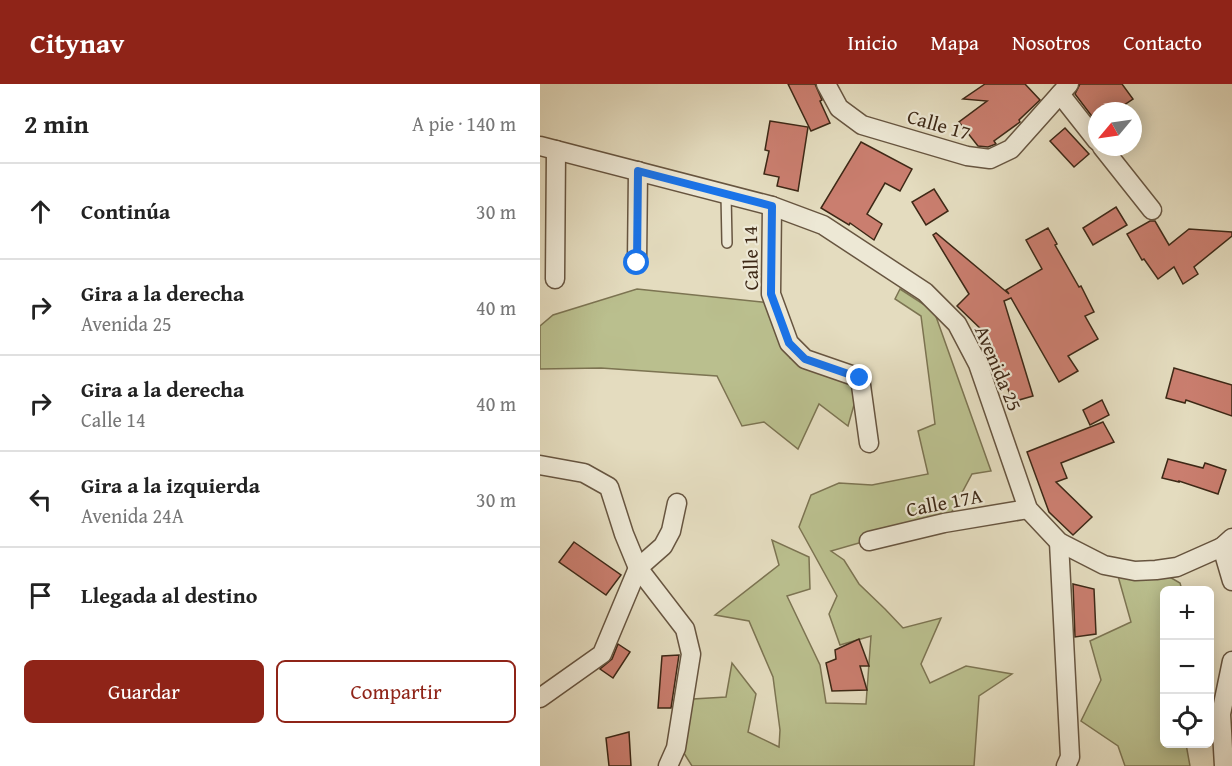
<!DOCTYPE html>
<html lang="es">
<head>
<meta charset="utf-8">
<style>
  body { margin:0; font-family:"Gentium Book Plus",serif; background:#f2f2f2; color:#222 }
  .controls { position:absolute; right:18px; bottom:18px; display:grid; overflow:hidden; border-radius:9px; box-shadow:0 3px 15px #0003 }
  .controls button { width:54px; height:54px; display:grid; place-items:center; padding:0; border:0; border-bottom:2px solid #e0e0e0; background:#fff; color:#222; font:30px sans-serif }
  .compass { position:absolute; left:548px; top:18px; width:54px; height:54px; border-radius:50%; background:#fff; box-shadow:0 3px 15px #0003; rotate:241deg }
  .stop { position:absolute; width:18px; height:18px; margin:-14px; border:4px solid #1a73e8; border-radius:50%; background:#fff }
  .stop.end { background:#1a73e8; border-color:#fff; box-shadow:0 2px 6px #0008 }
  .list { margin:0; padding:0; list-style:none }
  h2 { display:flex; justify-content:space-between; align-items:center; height:78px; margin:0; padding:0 24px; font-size:26px }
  h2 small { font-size:20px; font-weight:400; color:#767676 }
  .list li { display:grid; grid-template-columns:39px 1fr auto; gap:18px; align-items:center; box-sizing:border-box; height:96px; padding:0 24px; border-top:2px solid #e0e0e0 }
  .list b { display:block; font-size:22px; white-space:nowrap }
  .list p { margin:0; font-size:20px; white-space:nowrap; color:#767676 }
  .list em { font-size:20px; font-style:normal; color:#767676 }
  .actions { display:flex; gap:12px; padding:18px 24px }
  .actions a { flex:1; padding:14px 0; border:2px solid #8f2418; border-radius:9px; text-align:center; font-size:21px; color:#8f2418 }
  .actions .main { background:#8f2418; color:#fff }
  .icon { flex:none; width:33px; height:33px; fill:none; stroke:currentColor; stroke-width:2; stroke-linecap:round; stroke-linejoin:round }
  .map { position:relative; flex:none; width:692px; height:682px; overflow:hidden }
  header { display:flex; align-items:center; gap:36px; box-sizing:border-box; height:84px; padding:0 30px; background:#8f2418; color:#fff }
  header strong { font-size:28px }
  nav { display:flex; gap:33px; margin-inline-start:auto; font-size:21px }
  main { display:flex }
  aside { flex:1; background:#fff }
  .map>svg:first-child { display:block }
</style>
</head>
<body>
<header>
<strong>Citynav</strong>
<nav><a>Inicio</a><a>Mapa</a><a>Nosotros</a><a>Contacto</a></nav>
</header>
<main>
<aside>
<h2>2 min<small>A pie · 140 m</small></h2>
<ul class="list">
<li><svg class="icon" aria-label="ahead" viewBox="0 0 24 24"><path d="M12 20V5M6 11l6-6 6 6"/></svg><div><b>Continúa</b></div><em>30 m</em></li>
<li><svg class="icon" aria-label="right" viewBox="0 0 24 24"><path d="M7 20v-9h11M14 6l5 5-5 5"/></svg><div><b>Gira a la derecha</b><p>Avenida 25</p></div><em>40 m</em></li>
<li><svg class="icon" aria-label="right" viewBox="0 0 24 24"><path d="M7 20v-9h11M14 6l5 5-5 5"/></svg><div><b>Gira a la derecha</b><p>Calle 14</p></div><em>40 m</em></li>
<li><svg class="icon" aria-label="left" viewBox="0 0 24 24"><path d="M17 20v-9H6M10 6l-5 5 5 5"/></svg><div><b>Gira a la izquierda</b><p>Avenida 24A</p></div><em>30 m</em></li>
<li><svg class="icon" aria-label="arrive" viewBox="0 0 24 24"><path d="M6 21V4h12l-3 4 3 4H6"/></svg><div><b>Llegada al destino</b></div></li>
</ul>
<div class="actions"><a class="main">Guardar</a><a>Compartir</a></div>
</aside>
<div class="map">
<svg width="692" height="682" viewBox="0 0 692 682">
  <rect width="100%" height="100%" fill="#e4dcbf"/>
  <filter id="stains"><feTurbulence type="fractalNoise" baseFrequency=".00333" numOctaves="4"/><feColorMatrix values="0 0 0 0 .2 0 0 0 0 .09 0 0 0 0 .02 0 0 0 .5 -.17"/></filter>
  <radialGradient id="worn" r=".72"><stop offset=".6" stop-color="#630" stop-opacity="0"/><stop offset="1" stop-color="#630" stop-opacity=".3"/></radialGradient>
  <g fill="#babf8e" stroke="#7c7452" stroke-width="1.5">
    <polygon points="97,205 231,219 250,274 297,289 320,300 308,342 279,320 258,365 224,338 202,342 177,292 61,284 0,285 0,242 13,231"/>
    <polygon points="360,205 394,227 451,387 432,390 409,433 291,467 304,476 319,500 345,525 363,544 401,534 381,580 390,599 426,582 472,590 439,612 434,682 152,682 142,666 153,615 186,613 192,579 216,610 208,648 239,663 240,646 233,593 209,537 175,531 239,481 232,456 269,473 270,505 247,512 280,581 286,619 326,620 331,552 300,561 289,530 297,512 259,443 271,411 299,399 332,401 388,390 378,347 395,340 381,232 355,215"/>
    <polygon points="616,485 640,499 642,506 624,506 624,581 621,600 624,608 624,660 646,660 650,682 585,682 578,662 541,637 561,596 550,557 591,538 578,492"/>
  </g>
  <g fill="#ca7e6f" stroke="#3d2816" stroke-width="1.5">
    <polygon points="248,0 275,0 282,16 280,17 290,39 271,47"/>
    <polygon points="445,0 485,0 500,16 479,36 480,38 454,57 456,60 448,63 438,62 419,38 447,17 423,15"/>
    <polygon points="540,0 582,0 593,15 575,27 557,27 557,39 535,10"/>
    <polygon points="230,37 268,43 258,107 237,102 239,93 224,90 229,67 225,66"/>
    <polygon points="525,44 549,70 534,83 510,57"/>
    <polygon points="321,58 372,85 360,107 345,99 327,130 342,140 334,156 310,139 309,141 281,124"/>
    <polygon points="394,105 408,127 386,141 372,118"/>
    <polygon points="576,123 587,141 553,161 543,144"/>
    <polygon points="610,137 615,137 629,161 649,145 692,148 692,152 654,183 658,190 643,200 634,183 618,195 604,175 602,176 587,150"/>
    <polygon points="508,144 517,160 515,161 539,203 541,202 554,228 545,232 558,255 528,272 538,287 519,298 471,214 464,217 493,312 472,318 463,288 458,291 439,253 446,250 417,222 429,210 393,151 396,149 469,210 466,206 502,185 486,156"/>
    <polygon points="634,284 692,301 692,332 646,316 645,319 626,314"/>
    <polygon points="562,316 569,331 550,341 543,326"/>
    <polygon points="563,338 574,358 521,379 527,394 516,398 552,433 533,451 509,428 487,368"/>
    <polygon points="628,375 663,384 665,379 686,386 678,410 639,397 639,398 622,394"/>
    <polygon points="34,458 81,491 66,511 19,478"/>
    <polygon points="533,500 554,505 556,550 535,553"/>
    <polygon points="319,555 329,582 320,582 327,606 292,607 286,579 296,575 295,566"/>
    <polygon points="78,560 90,568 73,594 60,585 72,575"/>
    <polygon points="139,571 131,624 118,624 122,572"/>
    <polygon points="89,648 91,682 69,682 66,654"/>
  </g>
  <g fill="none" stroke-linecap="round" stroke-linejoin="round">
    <g stroke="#675540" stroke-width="12">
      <polyline id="lane" points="186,110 187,159"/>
    </g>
    <g stroke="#675540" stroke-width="21">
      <g id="street">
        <polyline points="286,0 299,24 322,41 427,72 450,75 471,65 529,0"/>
        <polyline points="520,10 557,57"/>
        <polyline points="0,62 232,122 283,141 385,208 417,240 438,280 488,425 519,458 564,481 595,487 616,486 637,483 682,463 692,454"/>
        <polyline points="562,63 612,126"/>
        <polyline points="232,122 231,210 249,259 265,275 320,294 329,359"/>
        <polyline points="97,179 98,87"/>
        <polyline points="15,195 16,66"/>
        <polyline points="0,381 44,389 69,403 84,450 98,484 145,545 151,570 136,664 128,682"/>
        <polyline points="329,457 404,439 488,425"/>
        <polyline points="519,458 530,673 526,682"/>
        <polyline points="682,463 692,497"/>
        <polyline points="0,614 62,570 98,484 123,462 131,447 137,419"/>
        <polyline points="684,682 681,630 692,577"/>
      </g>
    </g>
    <use href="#lane" stroke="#ede8d5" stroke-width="9"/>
    <use href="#street" stroke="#ede8d5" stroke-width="18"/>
  </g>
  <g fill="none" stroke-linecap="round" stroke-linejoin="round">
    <polyline stroke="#1a73e8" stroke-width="8" points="97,179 98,87 232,122 231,210 249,259 265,275 320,294"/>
  </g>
  <g text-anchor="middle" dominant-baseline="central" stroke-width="4.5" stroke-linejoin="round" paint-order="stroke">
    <g font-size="20" fill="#3d2816" stroke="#ede8d5">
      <text transform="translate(399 40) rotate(16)">Calle 17</text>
      <text transform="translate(210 174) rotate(-91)">Calle 14</text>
      <text transform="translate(459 284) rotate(67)">Avenida 25</text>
      <text transform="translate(404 418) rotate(-11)">Calle 17A</text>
    </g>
  </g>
  <rect width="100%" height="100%" filter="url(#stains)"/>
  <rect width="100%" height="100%" fill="url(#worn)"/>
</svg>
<div class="controls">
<button>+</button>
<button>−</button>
<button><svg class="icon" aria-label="locate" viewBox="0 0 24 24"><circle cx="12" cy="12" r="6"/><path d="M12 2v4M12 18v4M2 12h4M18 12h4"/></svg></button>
</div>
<svg class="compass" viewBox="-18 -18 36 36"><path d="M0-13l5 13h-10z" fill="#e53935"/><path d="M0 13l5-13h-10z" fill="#767676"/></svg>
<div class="stop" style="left:97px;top:179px"></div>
<div class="stop end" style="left:320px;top:294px"></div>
</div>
</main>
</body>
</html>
